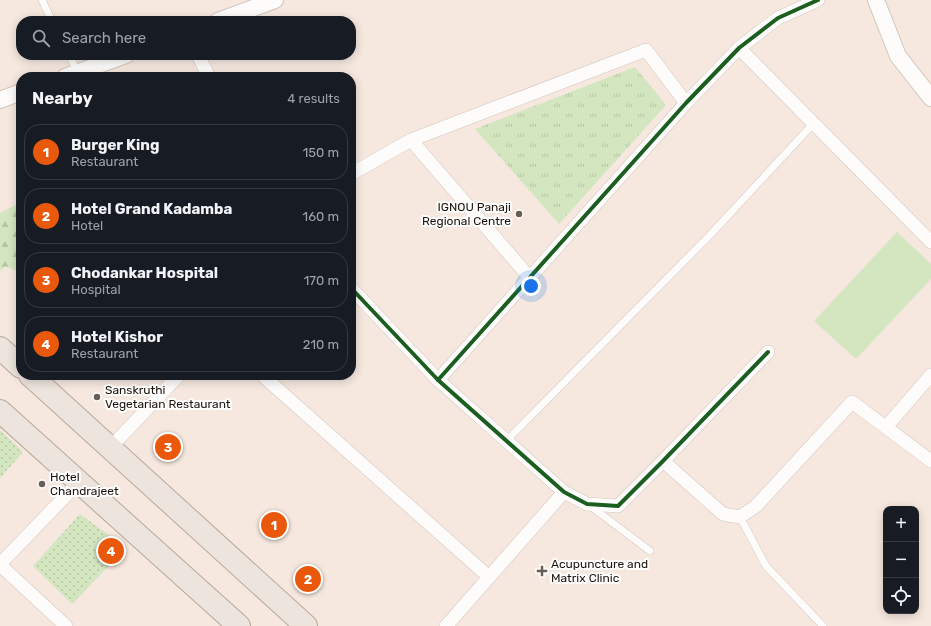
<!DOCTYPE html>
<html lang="en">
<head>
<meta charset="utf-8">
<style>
  body { margin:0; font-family:Rubik,sans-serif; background:#20242c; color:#f1f3f6 }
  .controls { position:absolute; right:12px; bottom:12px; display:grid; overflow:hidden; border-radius:8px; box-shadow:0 2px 10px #0003 }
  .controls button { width:36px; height:36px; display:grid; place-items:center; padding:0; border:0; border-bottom:1px solid #363941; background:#171b24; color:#f1f3f6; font:20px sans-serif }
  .you { position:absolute; left:531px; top:286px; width:14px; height:14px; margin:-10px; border:3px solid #fff; border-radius:50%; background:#1a73e8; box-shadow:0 0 0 6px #1a73e833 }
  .badge { display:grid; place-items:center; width:26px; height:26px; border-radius:50%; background:#ea580c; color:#fff; font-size:13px; font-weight:700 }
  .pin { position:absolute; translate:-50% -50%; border:2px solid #fff; box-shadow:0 1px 4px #0006 }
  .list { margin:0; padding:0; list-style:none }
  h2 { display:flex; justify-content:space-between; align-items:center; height:52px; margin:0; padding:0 16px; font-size:17px }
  h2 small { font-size:13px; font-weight:400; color:#9ea1a6 }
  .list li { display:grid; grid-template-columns:26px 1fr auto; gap:12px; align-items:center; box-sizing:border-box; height:56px; margin:0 8px 8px; padding:0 8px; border:1px solid #363941; border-radius:16px }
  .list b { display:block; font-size:15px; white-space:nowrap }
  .list p { margin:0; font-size:13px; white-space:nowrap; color:#9ea1a6 }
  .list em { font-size:13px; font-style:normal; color:#9ea1a6 }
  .icon { flex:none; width:22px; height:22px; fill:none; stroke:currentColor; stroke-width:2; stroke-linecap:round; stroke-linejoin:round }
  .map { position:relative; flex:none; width:931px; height:626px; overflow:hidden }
  .search { position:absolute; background:#171b24; box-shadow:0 2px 10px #0003; left:16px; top:16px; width:340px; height:44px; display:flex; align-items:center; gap:10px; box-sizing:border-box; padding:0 14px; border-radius:16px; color:#9ea1a6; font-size:15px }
  .panel { position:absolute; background:#171b24; box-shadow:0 2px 10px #0003; left:16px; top:72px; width:340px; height:308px; border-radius:16px }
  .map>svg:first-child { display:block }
</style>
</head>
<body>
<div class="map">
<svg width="931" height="626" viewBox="0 0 931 626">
  <defs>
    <pattern id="grass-dots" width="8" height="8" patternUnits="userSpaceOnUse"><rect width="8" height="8" fill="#d3e6c0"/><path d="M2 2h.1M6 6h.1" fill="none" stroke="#b5c4a4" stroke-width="1.8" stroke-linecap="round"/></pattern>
    <pattern id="forest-firs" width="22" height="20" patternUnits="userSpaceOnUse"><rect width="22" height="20" fill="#d3e6c0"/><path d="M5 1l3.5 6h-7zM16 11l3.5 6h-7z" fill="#b5c4a4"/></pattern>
    <pattern id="park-tufts" width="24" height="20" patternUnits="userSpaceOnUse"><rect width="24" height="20" fill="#d3e6c0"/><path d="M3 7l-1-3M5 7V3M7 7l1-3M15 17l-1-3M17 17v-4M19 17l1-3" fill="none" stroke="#b5c4a4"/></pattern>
  </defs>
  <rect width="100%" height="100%" fill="#f6e8df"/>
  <g fill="url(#grass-dots)">
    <polygon points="0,430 23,452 0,478"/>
    <polygon points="80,514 126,548 72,604 33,566"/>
  </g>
  <polygon fill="url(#forest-firs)" points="21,202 21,273 5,266 0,271 0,213"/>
  <polygon fill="url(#park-tufts)" points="635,67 666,105 559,224 475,129"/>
  <polygon fill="#d3e6c0" points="897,232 931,264 931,279 856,359 814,321"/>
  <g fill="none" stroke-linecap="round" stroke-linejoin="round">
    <g stroke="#d2c6bf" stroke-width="8">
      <g id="service">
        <polyline points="42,0 52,21"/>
        <polyline points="69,55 78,73"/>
        <polyline points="506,441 711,234 813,124"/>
        <polyline points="589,505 650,551"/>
        <polyline points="740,517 766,566 823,626"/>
      </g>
    </g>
    <g stroke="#d2c6bf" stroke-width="14">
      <g id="minor">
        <polyline points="739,48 931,242"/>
        <polyline points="198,55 209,77"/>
        <polyline points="411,140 530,278"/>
        <polyline points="351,174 411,140 646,50 686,103"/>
        <polyline points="351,288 438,380 564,492 587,504 618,506 663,461 768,352"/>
        <polyline points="262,375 489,577"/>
        <polyline points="438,380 686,103 739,48 778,18 818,0"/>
        <polyline points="886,427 931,375"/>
        <polyline points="111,447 179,375"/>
        <polyline points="663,461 723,514 740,517 756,506 852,402 931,461"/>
        <polyline points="0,564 79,482"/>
        <polyline points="0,565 66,626"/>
        <polyline points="446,626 564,492"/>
      </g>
    </g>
    <g stroke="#d2c6bf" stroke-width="18">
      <g id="tertiary">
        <polyline points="876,0 898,56 931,98"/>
        <polyline points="218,21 275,0"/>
        <polyline points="65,77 126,55"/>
        <polyline points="0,100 21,92"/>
      </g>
    </g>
    <g stroke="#b8a89c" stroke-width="24">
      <g id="trunk">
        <polyline points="0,348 21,367"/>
        <polyline points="30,375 306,626"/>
        <polyline points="0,411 239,626"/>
      </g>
    </g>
    <use href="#service" stroke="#fefcfa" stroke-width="7"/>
    <use href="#minor" stroke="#fefcfa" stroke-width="13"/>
    <use href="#tertiary" stroke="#fefcfa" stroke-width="16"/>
    <use href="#trunk" stroke="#ece4dd" stroke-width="22"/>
    <g stroke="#fff" stroke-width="6">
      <g id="cycleway">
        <polyline points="351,288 438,380 564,492 587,504 618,506 663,461 768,352"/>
        <polyline points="438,380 686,103 739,48 778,18 818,0"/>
      </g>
    </g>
    <use href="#cycleway" stroke="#1b5e20" stroke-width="4"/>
  </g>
  <g fill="#695e55" stroke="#fff" stroke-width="1.5">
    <circle cx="519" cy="214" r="4"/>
    <circle cx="97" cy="397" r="4"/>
    <circle cx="42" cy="484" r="4"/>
    <path d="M540 565h4v4h4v4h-4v4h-4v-4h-4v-4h4z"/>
  </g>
  <g text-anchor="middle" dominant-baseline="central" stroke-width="4" stroke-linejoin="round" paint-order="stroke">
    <g font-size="12" fill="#1d130b" stroke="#fff" text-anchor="start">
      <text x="511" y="207" text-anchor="end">IGNOU Panaji<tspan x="511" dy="14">Regional Centre</tspan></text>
      <text x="105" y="390">Sanskruthi<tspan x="105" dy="14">Vegetarian Restaurant</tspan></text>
      <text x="50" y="477">Hotel<tspan x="50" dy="14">Chandrajeet</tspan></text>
      <text x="551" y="564">Acupuncture and<tspan x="551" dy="14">Matrix Clinic</tspan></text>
    </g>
  </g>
</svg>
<div class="controls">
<button>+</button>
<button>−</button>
<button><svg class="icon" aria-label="locate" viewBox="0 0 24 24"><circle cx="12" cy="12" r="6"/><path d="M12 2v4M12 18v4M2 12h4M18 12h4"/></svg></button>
</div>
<div class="you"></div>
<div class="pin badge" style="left:274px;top:525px">1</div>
<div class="pin badge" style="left:308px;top:579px">2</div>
<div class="pin badge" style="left:168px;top:447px">3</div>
<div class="pin badge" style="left:111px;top:551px">4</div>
<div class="search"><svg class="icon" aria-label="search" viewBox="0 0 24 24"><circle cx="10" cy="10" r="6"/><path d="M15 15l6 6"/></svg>Search here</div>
<section class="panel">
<h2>Nearby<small>4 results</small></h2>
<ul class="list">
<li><span class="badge">1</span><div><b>Burger King</b><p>Restaurant</p></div><em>150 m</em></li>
<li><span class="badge">2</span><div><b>Hotel Grand Kadamba</b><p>Hotel</p></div><em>160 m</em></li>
<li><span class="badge">3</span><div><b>Chodankar Hospital</b><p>Hospital</p></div><em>170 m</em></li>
<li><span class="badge">4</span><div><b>Hotel Kishor</b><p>Restaurant</p></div><em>210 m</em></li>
</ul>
</section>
</div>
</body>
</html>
